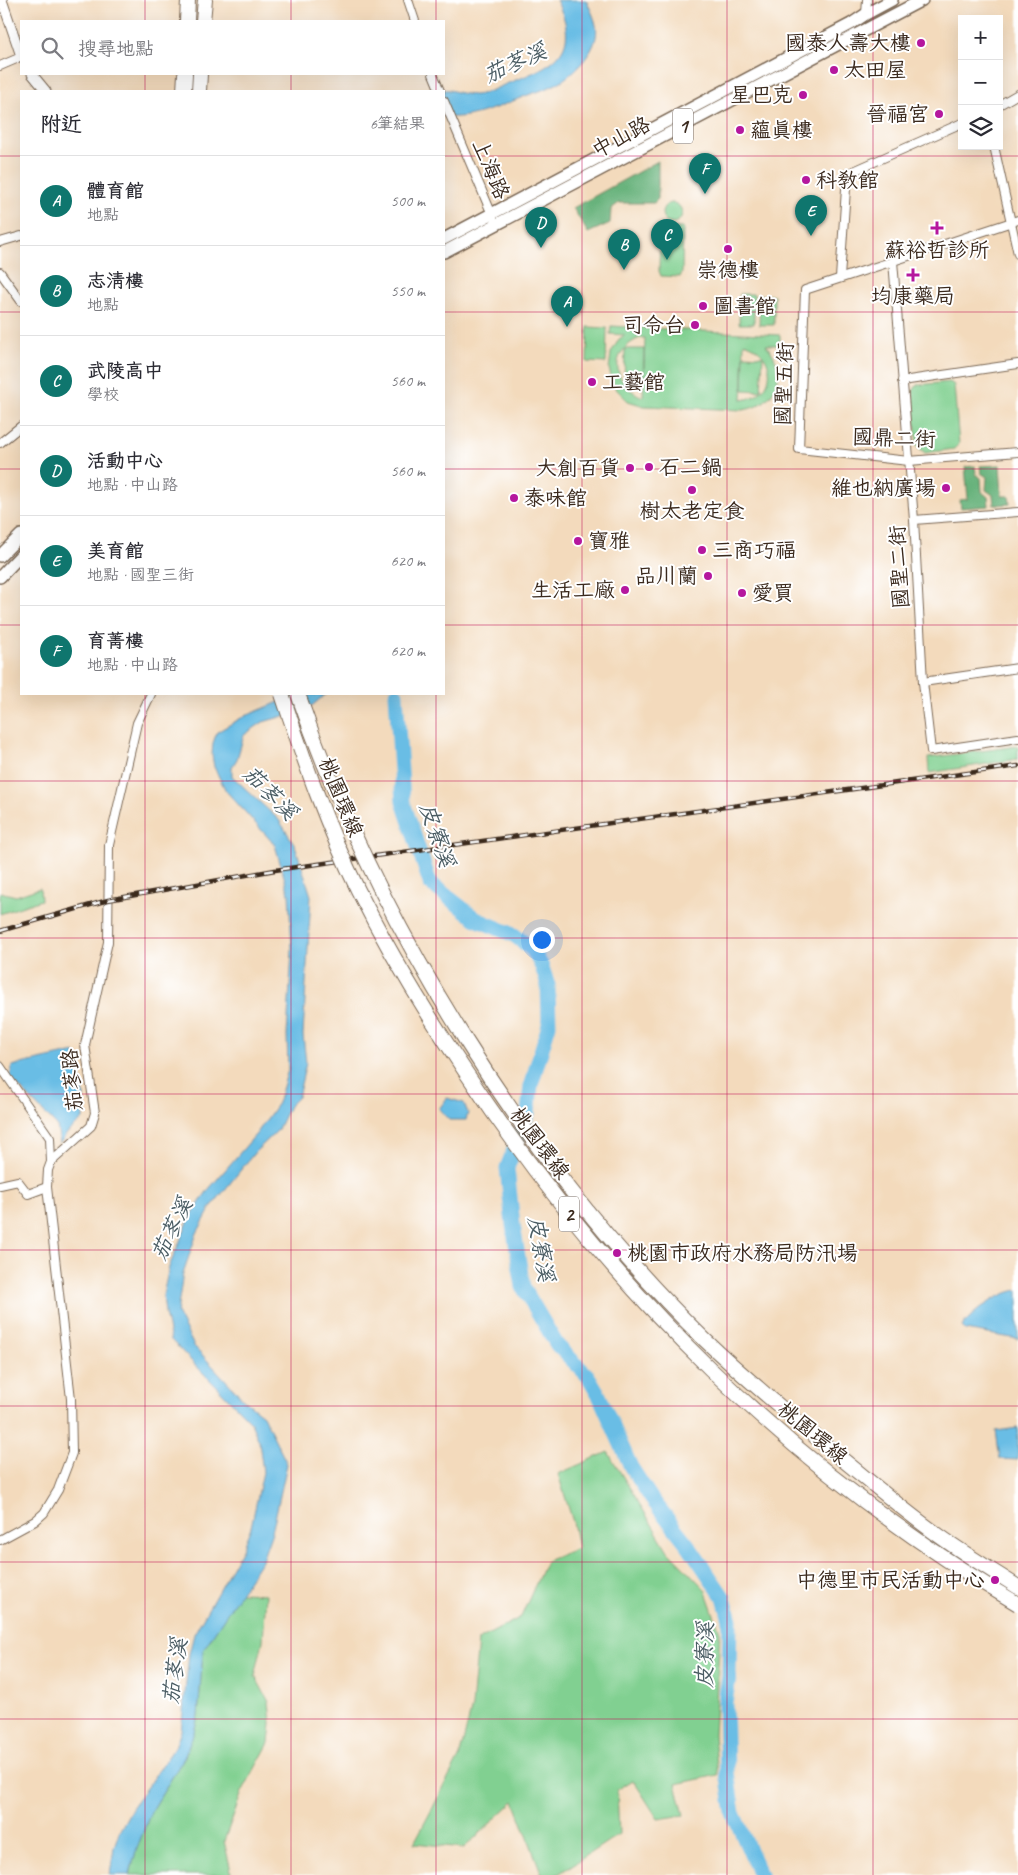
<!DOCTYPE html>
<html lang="zh-TW">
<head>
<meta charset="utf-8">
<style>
  body { margin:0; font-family:Caveat,"LXGW WenKai TC",sans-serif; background:#f7f7f7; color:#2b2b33 }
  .controls { position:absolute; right:15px; top:15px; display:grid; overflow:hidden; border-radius:0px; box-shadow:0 5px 20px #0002 }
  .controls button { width:45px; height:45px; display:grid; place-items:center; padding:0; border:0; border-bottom:1px solid #e1e1e2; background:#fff; color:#2b2b33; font:25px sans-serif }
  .you { position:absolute; left:541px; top:939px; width:18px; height:18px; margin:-12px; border:4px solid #fff; border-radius:50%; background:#1a73e8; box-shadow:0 0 0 8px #1a73e833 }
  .badge { display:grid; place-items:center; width:32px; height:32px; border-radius:50%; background:#0f766e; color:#fff; font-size:16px; font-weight:700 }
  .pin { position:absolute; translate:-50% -41px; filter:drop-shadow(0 1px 2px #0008) }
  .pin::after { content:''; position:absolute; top:26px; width:18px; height:15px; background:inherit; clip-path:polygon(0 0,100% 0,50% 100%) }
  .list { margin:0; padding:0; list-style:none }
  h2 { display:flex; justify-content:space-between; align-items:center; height:65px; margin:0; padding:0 20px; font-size:21px }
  h2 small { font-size:16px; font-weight:400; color:#7c7c81 }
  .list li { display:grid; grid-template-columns:32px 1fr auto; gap:15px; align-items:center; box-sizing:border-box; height:90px; padding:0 20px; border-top:1px solid #e1e1e2 }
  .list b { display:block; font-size:19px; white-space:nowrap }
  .list p { margin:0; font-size:16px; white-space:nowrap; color:#7c7c81 }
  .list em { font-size:16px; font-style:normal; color:#7c7c81 }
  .icon { flex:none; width:28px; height:28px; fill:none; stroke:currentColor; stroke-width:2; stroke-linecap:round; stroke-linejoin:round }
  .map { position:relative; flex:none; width:1018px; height:1875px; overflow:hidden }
  .search { position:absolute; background:#fff; box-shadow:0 5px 20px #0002; left:20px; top:20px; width:425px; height:55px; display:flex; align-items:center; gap:12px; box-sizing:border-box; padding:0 18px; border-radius:0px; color:#7c7c81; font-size:19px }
  .panel { position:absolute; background:#fff; box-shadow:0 5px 20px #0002; left:20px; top:90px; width:425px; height:605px; border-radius:0px }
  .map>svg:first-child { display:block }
</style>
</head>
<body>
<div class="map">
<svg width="1018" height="1875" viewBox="0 0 1018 1875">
  <rect width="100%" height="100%" fill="#fff"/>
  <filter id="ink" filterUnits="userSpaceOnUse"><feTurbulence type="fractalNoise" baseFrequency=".02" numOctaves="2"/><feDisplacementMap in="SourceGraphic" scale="10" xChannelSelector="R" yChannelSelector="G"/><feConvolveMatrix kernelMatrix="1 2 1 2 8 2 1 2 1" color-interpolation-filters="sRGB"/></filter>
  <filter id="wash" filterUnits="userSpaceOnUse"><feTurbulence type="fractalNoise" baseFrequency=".0096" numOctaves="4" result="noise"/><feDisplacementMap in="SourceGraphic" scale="20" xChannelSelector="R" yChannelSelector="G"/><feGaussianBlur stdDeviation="1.12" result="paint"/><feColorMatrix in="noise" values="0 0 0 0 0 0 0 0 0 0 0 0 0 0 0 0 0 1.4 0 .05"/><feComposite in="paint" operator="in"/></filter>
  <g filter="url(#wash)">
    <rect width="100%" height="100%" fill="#f3dabc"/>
    <g fill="#81d091" stroke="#5e7d58" fill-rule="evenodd">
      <circle cx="672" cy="213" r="10"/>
      <polygon points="660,228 683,228 682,273 680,277 661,276 659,271"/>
      <polygon points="740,294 754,294 754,324 739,324"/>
      <polygon points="760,295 774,295 774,325 759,325"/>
      <path d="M611 326 780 335V345H766C790 371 777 405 743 410L644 406 628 401 614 387 609 369 611 353 619 339 625 335 610 334ZM640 338H645L643 397C613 385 607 352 640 338ZM744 343C778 353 778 395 742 400Z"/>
      <polygon points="588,327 607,328 606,363 587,362"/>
      <polygon points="625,349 644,349 643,383 624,383"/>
      <polygon points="744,355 763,356 761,391 743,390"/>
      <polygon points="950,382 954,385 959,444 954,449 925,453 917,446 913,391 917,385"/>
      <polygon points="1018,746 1018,759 929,773 928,758"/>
      <polygon points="40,888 41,900 0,914 0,892 16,896"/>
      <polygon points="608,1452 668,1551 705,1589 720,1632 714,1735 718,1775 676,1784 684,1815 658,1819 633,1780 617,1790 619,1834 557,1875 542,1875 514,1801 464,1848 414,1843 459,1758 472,1707 478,1640 521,1617 546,1561 578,1548 573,1522 558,1474"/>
      <polygon points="240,1593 266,1594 263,1641 255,1676 269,1702 271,1723 269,1743 242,1792 224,1841 232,1875 130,1875 136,1851 150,1814 185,1756 194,1732 198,1716 203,1650"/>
    </g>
    <g fill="#68b27b" stroke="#526e4c">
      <polygon points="658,161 658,199 654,203 619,203 611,209 610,223 588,233 573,208"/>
      <polygon points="1000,465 1002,496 1009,496 1010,504 994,505 993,495 986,490 987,477 981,473 980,466"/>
      <polygon points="975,466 976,474 981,478 982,492 988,497 989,506 961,508 960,500 968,499 965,467"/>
    </g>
    <g fill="#69bde5" stroke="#527482">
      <path d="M556 0H586C590 8 594 16 596 25 601 48 575 73 558 83 546 90 531 93 518 99 493 109 471 119 444 117V91H422C431 91 441 89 449 90 458 92 465 95 475 95 487 94 500 86 511 82 554 65 583 51 556 0Z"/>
      <polygon points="298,694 326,694 308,709 263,722 244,735 237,759 232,767 232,776 279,820 295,845 311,896 303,1035 306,1063 298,1097 289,1106 277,1131 255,1152 212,1206 197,1233 183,1273 177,1313 194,1346 245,1401 263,1415 287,1464 272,1532 262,1560 203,1650 198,1716 194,1732 185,1756 150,1814 136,1851 130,1875 110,1875 114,1847 119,1832 132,1808 175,1747 181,1731 189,1654 194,1634 242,1549 251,1527 263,1472 259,1441 250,1421 171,1340 165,1314 163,1295 169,1267 190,1217 208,1190 257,1133 278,1103 288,1070 287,1035 292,950 289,894 275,845 226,791 214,767 212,755 213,743 217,732 243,717"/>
      <polygon points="75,1052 84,1094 83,1119 68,1132 60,1143 57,1126 10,1078 12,1066"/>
      <polygon points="447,1098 464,1103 468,1113 466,1120 449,1120 439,1109"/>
      <path d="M1018 1290V1339L965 1330 962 1327C971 1312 1001 1292 1018 1290Z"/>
      <polygon points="1018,1428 1018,1460 1000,1459 996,1431"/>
    </g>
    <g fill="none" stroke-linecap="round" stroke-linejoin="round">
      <polyline stroke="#69bde5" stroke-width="15" points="396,694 403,802 430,883 476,919 514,935 533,950 542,967 548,985 549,1025 531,1085 528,1113 507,1168 513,1225 523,1287 557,1345 588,1376 598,1393 631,1467 651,1498 688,1545 724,1598 730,1620 729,1677 725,1703 727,1772 733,1813 760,1875"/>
    </g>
  </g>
  <g filter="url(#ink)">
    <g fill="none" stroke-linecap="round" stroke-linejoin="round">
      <g stroke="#7b6855" stroke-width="10">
        <g id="minor">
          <polyline points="408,0 415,21"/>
          <polyline points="866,14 867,0"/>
          <polyline points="0,66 21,57"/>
          <polyline points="433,74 440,91"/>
          <polyline points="444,101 493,217"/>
          <polyline points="999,105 1018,94"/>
          <polyline points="994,146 1018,254"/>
          <polyline points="1018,220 805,290 799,449 909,461 1018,452"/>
          <polyline points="0,242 21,236"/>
          <polyline points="893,261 914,520 923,682 931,751 1018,738"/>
          <polyline points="0,272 21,301"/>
          <polyline points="840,278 847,174 962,123"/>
          <polyline points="902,381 1018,364"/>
          <polyline points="0,443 21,426"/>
          <polyline points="914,520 1018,512"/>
          <polyline points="923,682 1018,668"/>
          <polyline points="0,1066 50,1138 51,1162"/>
          <polyline points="0,1185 18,1181 28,1194 47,1187"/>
          <polyline points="0,1540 35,1521 44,1513 58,1490 72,1453 71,1399 47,1187 48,1170 51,1162 91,1126 95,1113 85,1045 108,942 109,845 137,723 151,694"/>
        </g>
      </g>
      <g stroke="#7b6855" stroke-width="11">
        <g id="tertiary">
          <polyline points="2,0 21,56"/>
          <polyline points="32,74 46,91"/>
        </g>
      </g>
      <g stroke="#7b6855" stroke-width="14">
        <g id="primary">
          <polyline points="444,239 851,24 866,14 892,0"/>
          <polyline points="444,252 922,0"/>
          <polyline points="0,556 21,535"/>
          <polyline points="0,577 21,555"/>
        </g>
      </g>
      <g stroke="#7b6855" stroke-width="16">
        <g id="motorway">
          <polyline points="187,21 188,0"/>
          <polyline points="203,21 205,0"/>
          <polyline points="184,91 185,74"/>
          <polyline points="199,91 200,74"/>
        </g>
      </g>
      <use href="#minor" stroke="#fff" stroke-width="8"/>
      <use href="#tertiary" stroke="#fff" stroke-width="9"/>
      <use href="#primary" stroke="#fff" stroke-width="11"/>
      <use href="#motorway" stroke="#fff" stroke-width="14"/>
      <g stroke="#3b2a1e" stroke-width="4.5">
        <polyline id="rail" points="0,931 108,900 275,870 1018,766"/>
      </g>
      <use href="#rail" stroke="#fff" stroke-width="2.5" stroke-dasharray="8" stroke-linecap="butt"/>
      <g stroke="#7b6855" stroke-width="16" stroke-linecap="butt">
        <g id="motorway-bridge">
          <path d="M282 694C304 760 327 827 358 890 389 952 426 1013 465 1071 608 1288 793 1472 1018 1604"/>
          <path d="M298 694C378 926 529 1169 705 1340 749 1382 796 1420 842 1459 873 1484 902 1509 934 1532 961 1552 990 1569 1018 1587"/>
        </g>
      </g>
      <use href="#motorway-bridge" stroke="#fff" stroke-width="14"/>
    </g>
  </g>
  <path fill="none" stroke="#c2185b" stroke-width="1" stroke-opacity="0.55" d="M145 0V21M291 0V21M436 0V21M582 0V1875M727 0V1875M873 0V1875M145 74V91M291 74V91M436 74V91M0 156H21M444 156H1018M0 312H21M444 312H1018M0 469H21M444 469H1018M0 625H21M444 625H1018M145 694V1875M291 694V1875M436 694V1875M0 781H1018M0 938H1018M0 1094H1018M0 1250H1018M0 1406H1018M0 1562H1018M0 1719H1018"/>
  <g fill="#b5179e" stroke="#fff" stroke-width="2">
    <circle cx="921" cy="43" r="5"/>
    <circle cx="834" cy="70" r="5"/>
    <circle cx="803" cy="95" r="5"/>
    <circle cx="939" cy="114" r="5"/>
    <circle cx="740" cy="130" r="5"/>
    <circle cx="806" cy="180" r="5"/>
    <path d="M934.5 220.5h5v5h5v5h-5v5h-5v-5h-5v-5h5z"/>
    <circle cx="728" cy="249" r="5"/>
    <path d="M910.5 267.5h5v5h5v5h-5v5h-5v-5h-5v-5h5z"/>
    <circle cx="703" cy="306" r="5"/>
    <circle cx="695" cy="325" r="5"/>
    <circle cx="592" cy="382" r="5"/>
    <circle cx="649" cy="467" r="5"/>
    <circle cx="630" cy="468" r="5"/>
    <circle cx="946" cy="488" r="5"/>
    <circle cx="692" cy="490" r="5"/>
    <circle cx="514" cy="498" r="5"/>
    <circle cx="578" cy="541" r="5"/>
    <circle cx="702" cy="550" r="5"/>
    <circle cx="708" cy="576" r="5"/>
    <circle cx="625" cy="590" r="5"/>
    <circle cx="742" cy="593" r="5"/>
    <circle cx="617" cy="1253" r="5"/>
    <circle cx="995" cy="1580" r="5"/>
  </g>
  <g text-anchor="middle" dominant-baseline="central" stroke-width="4" stroke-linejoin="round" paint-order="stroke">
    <g fill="#fff" stroke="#766a62" stroke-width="1">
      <rect x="673" y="108.5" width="20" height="35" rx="4"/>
      <rect x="559" y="1196.5" width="20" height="35" rx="4"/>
    </g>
    <g font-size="20" font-weight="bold" fill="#3b2a1e">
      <text x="683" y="126">1</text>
      <text x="569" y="1214">2</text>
    </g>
    <g font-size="21" fill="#3b2a1e" stroke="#fff" text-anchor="start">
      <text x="911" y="43" text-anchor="end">國泰人壽大樓</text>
      <text x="844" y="70">太田屋</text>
      <text x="793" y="95" text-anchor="end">星巴克</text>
      <text x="929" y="114" text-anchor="end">晉福宮</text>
      <text x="750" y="130">蘊真樓</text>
      <text x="816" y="180">科教館</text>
      <text x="937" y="250" text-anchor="middle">蘇裕哲診所</text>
      <text x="728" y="270" text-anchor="middle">崇德樓</text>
      <text x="913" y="296" text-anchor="middle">均康藥局</text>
      <text x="713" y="306">圖書館</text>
      <text x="685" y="325" text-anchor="end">司令台</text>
      <text x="602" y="382">工藝館</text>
      <text x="659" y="467">石二鍋</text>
      <text x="620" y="468" text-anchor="end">大創百貨</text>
      <text x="936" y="488" text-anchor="end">維也納廣場</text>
      <text x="524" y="498">泰味館</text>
      <text x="692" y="511" text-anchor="middle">樹太老定食</text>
      <text x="588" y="541">寶雅</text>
      <text x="712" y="550">三商巧福</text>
      <text x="698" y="576" text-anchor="end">品川蘭</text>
      <text x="615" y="590" text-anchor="end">生活工廠</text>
      <text x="752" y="593">愛買</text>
      <text x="627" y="1253">桃園市政府水務局防汛場</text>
      <text x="985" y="1580" text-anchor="end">中德里市民活動中心</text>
    </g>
    <g font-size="21" fill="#3b2a1e" stroke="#fff">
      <text transform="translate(621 137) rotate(-28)">中山路</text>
      <text transform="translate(491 169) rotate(67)">上海路</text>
      <text transform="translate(784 384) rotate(-88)">國聖五街</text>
      <text transform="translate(894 438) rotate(2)">國鼎二街</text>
      <text transform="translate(899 567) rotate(-93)">國聖二街</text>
      <text transform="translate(341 797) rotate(68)">桃園環線</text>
      <text transform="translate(72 1080) rotate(-95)">茄苳路</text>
      <text transform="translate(540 1143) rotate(53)">桃園環線</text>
      <text transform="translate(813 1433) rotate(40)">桃園環線</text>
    </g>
    <g font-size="22" font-style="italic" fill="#4b5d64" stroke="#fff">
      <text transform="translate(515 63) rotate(-24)">茄苳溪</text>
      <text transform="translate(270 793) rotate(45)">茄苳溪</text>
      <text transform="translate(437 835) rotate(71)">皮寮溪</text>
      <text transform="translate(172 1229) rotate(-64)">茄苳溪</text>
      <text transform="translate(541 1249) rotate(80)">皮寮溪</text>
      <text transform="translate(705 1655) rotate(-89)">皮寮溪</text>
      <text transform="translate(175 1671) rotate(-82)">茄苳溪</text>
    </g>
  </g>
</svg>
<div class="controls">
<button>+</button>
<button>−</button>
<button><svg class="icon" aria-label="layers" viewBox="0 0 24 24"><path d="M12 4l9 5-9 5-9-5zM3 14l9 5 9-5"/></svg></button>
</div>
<div class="you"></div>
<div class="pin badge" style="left:567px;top:327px">A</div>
<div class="pin badge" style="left:624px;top:270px">B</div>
<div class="pin badge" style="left:667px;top:260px">C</div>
<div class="pin badge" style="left:541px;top:248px">D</div>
<div class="pin badge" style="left:811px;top:236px">E</div>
<div class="pin badge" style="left:705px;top:194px">F</div>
<div class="search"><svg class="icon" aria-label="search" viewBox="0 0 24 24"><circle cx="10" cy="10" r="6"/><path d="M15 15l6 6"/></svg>搜尋地點</div>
<section class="panel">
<h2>附近<small>6筆結果</small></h2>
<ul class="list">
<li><span class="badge">A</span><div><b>體育館</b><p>地點</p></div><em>500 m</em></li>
<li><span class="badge">B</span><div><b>志清樓</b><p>地點</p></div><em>550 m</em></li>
<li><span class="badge">C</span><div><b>武陵高中</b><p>學校</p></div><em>560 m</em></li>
<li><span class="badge">D</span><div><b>活動中心</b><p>地點 · 中山路</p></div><em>560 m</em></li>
<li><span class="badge">E</span><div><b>美育館</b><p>地點 · 國聖三街</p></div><em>620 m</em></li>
<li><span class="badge">F</span><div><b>育菁樓</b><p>地點 · 中山路</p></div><em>620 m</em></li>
</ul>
</section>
</div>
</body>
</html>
